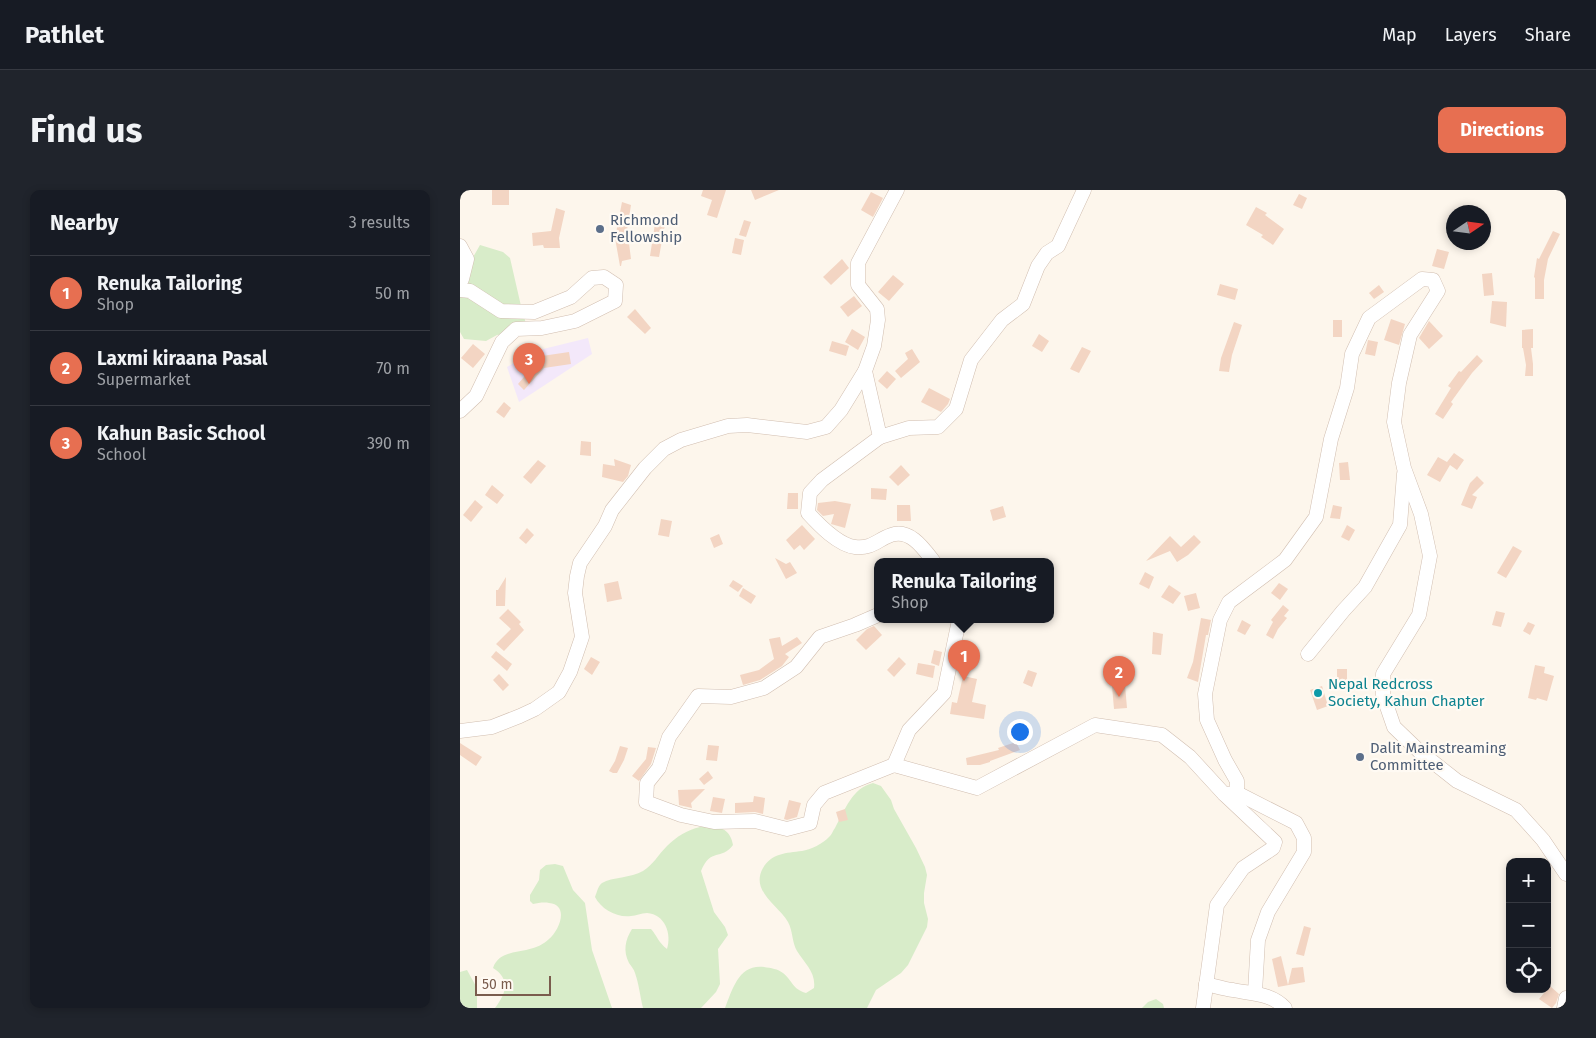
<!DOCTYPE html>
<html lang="en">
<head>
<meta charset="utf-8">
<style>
  body { margin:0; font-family:"Fira Sans",sans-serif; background:#20242c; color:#f1f3f6 }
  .controls { position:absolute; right:15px; bottom:15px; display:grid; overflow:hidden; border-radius:10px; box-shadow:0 2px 8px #0003 }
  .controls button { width:45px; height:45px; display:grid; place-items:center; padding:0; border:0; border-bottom:1px solid #363941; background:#171b24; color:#f1f3f6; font:25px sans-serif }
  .compass { position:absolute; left:986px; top:15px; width:45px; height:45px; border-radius:50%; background:#171b24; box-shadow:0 2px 8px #0003; rotate:77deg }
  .scale { position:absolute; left:15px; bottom:12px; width:76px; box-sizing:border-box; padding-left:5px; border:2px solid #7a5c4d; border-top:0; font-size:14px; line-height:18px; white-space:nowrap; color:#7a5c4d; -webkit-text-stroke:4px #fffaf3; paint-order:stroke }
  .you { position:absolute; left:559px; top:541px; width:18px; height:18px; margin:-12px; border:4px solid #fff; border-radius:50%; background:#1a73e8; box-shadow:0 0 0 8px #1a73e833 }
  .badge { display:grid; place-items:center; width:32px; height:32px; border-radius:50%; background:#e76f51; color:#fff; font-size:16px; font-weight:700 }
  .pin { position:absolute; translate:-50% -41px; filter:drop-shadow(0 1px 2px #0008) }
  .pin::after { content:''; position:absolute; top:26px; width:18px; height:15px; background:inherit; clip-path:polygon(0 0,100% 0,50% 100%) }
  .popup { position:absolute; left:414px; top:368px; width:180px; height:65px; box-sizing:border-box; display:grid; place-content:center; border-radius:10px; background:#171b24; filter:drop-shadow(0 1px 4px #0005); font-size:16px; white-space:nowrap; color:#9ea1a6 }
  .popup b { font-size:19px; color:#f1f3f6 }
  .popup::after { content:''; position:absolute; left:50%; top:100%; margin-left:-10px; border:10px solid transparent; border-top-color:#171b24 }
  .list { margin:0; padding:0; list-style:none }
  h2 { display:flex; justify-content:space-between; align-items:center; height:65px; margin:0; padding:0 20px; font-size:21px }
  h2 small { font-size:16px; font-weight:400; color:#9ea1a6 }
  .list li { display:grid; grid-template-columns:32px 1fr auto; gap:15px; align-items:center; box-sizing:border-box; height:75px; padding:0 20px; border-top:1px solid #363941 }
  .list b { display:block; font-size:19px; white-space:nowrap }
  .list p { margin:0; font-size:16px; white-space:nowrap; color:#9ea1a6 }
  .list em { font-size:16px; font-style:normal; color:#9ea1a6 }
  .icon { flex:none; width:28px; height:28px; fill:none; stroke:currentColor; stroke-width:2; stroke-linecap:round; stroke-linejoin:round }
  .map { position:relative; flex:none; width:1106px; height:818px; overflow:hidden; border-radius:10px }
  header { display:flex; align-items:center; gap:30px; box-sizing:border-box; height:70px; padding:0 25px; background:#171b24; border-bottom:1px solid #363941 }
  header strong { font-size:24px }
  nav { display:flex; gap:28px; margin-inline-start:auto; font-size:18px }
  .intro { display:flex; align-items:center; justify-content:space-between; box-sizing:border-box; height:120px; padding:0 30px }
  h1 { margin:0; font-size:35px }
  .button { padding:12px 22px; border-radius:10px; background:#e76f51; color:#fff; font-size:18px; font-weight:700 }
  main { display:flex; gap:30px; padding:0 30px }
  aside { flex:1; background:#171b24; border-radius:10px; box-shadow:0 2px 8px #0003 }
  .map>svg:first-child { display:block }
</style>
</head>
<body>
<header>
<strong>Pathlet</strong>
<nav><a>Map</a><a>Layers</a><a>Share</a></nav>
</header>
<div class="intro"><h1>Find us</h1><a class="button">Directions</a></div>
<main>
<aside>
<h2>Nearby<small>3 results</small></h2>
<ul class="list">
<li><span class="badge">1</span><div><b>Renuka Tailoring</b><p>Shop</p></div><em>50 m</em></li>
<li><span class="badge">2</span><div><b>Laxmi kiraana Pasal</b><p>Supermarket</p></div><em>70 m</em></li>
<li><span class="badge">3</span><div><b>Kahun Basic School</b><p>School</p></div><em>390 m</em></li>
</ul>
</aside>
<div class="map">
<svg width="1106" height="818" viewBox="0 0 1106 818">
  <rect width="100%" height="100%" fill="#fdf6ec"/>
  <polygon fill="#f3e8fa" points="128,148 132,164 59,212 47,177 71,162"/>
  <g fill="#d8ecc9">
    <polygon points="20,55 43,62 50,68 61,116 68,141 37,145 26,151 4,149 0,142 0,65 12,69"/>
    <path d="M413 593 421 596 431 610 434 619 456 658 465 677 467 685 464 703V713L468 729 467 737 448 775 441 783 416 800 407 818H265C273 798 279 774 304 777 311 778 318 779 323 783 333 791 332 799 346 803L354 798C356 782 345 774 337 761 332 753 333 741 328 732 318 715 290 701 303 678 312 663 326 663 342 661 350 660 364 653 369 647 372 645 373 640 375 638 385 620 392 598 413 593Z"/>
    <path d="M240 637C256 636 270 636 273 655 261 671 251 657 241 681L254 722 265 737 268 745 258 759 260 794 256 802 241 818H183C180 806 179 794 175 783 174 779 171 776 169 773 163 761 165 750 172 739H191C197 746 199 753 207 759 212 744 205 724 187 723 181 723 176 726 171 726 157 728 141 719 135 707 137 702 138 696 142 693 152 687 171 688 183 681 193 675 198 665 207 656 216 647 227 640 240 637Z"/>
    <path d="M95 674 103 676 113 700 125 713 132 760 152 818H35C46 804 51 789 33 778 41 755 71 767 89 749 99 741 110 715 89 713 84 712 78 713 73 714L70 711V705L79 690 80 680 86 675Z"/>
    <polygon points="7,780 17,798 17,818 0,818 0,782"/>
    <polygon points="696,809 703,814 704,818 682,818 688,812"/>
  </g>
  <g fill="#f3d5c3">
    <rect x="32" y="0" width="17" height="15"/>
    <polygon points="243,0 266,0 257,28 247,25 252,10 241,6"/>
    <polygon points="291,0 319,0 295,10"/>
    <polygon points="411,2 423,8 413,27 401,20"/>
    <polygon points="839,4 847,8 842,19 833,15"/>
    <polygon points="162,12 171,15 165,54 169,53 171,69 162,71 161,76 160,76 155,48"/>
    <polygon points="796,17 807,23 805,25 824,39 813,55 801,47 803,45 786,35"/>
    <polygon points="96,18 105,21 99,48 100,58 84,58 83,55 73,56 72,43 91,41"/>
    <polygon points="196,27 206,29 199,67 190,66"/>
    <polygon points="284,30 291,32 286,47 279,45"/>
    <polygon points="1093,41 1100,44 1088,69 1084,90 1084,109 1075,109 1075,88 1074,87 1077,68 1079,69"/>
    <polygon points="275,48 284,50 281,65 272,63"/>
    <polygon points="977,59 989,62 984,79 972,76"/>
    <polygon points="382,69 389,78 371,95 363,87"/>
    <polygon points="1032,83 1034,105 1024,106 1022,84"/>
    <polygon points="433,85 444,94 429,111 418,102"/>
    <polygon points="760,94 778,99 775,110 757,105"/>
    <polygon points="919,95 924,102 914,109 909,103"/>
    <polygon points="394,106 402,116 388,127 380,117"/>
    <polygon points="1032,111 1047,112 1046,137 1030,133"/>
    <polygon points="175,119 191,138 185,144 167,127"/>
    <polygon points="931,129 945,134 939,155 924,150"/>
    <rect x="873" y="130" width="9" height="17"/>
    <polygon points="969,131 983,146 969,159 959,148"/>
    <polygon points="774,132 782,135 772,165 769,182 759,181 761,168"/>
    <polygon points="392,139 405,147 398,160 385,152"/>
    <polygon points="1073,139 1073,158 1071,158 1073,174 1073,186 1065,186 1066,175 1063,158 1062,158 1062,140"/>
    <polygon points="579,144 589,151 582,162 572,156"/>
    <polygon points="908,150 918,152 915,166 905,164"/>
    <polygon points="372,151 389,156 386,166 369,161"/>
    <polygon points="13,154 25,164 13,178 1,168"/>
    <polygon points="622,157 631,161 619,183 610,179"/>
    <polygon points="452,159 460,172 441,188 435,181 448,169 445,163"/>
    <polygon points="109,162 111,174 84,178 64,200 58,194 82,166"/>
    <polygon points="1017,165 1023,171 1012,183 991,212 993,214 983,229 975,224 991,198 988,196 999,181 1001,182"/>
    <polygon points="427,181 436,189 427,199 418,191"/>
    <polygon points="469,198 490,209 488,214 481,222 461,212"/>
    <polygon points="44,212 51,218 44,228 36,222"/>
    <polygon points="121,251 131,252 131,266 120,265"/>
    <polygon points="994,263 1004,270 997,280 990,275 980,292 967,285 978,267 987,272"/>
    <polygon points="154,269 171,275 168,286 163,292 142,287 143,274 155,276"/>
    <polygon points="78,270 86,276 71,294 63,287"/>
    <polygon points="888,272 890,290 880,290 879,273"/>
    <polygon points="441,275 450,285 438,296 429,287"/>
    <polygon points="1017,286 1024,293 1012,305 1017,307 1012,319 1001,315 1010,293"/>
    <polygon points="32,295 44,305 37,314 25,305"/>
    <polygon points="411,298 427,299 426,310 411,309"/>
    <polygon points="328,303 338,303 338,319 327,319"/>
    <polygon points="15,310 23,317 11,332 3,325"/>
    <polygon points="375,311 391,314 385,338 371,334 374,324 363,326 357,320 358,313"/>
    <polygon points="437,315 450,315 451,331 437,331"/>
    <polygon points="873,315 882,317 880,329 870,328"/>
    <polygon points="543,316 546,327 533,331 530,320"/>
    <polygon points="201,329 212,331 209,347 198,345"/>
    <polygon points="342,335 355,349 344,360 340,355 334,360 326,350"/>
    <polygon points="887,335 895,340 889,351 881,347"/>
    <polygon points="67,338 74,345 66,354 59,348"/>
    <polygon points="259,344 263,354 254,358 250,348"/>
    <polygon points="734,345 741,352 728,365 717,372 710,361 686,371 710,346 721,357"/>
    <polygon points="1053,356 1062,361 1046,388 1037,383"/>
    <polygon points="315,368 326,374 330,372 337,383 326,389"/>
    <polygon points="685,382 694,387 689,399 679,394"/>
    <polygon points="46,387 45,416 36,416 36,400 38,400"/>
    <polygon points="273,390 283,396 278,402 269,396"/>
    <polygon points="158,391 162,409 147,412 144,394"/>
    <polygon points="819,393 828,399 820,410 811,403"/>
    <polygon points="709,395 721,403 713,414 701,407"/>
    <polygon points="283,398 296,406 291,414 279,406"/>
    <polygon points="736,403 740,418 728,421 724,406"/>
    <polygon points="823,415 829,420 824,426 827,428 818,439 813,449 806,445 813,432 811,430"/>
    <polygon points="48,419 61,432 59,434 64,440 44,461 36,454 51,439 39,428"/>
    <polygon points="1036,421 1045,423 1041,437 1032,435"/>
    <polygon points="741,428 751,430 748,445 746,445 738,492 727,488 733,472"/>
    <polygon points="782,430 791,435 785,445 777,441"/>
    <polygon points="1068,432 1075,435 1070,445 1063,441"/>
    <polygon points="414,436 422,445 406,460 396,450 407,439"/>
    <polygon points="693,442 703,444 701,465 692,464"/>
    <polygon points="320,447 322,456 337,447 342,453 325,464 329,467 322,476 300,490 283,495 280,485 299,480 314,469 309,449"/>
    <polygon points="474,460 482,462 479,476 471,473"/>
    <polygon points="36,461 52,474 47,481 31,467"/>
    <polygon points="131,467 140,472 132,485 124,479"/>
    <polygon points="439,467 446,474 434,487 427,480"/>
    <polygon points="458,473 475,476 473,488 456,484"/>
    <polygon points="1075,475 1085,477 1084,483 1094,486 1087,511 1077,508 1076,510 1068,508"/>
    <rect x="877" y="479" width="10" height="13"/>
    <polygon points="568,480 577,483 572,497 563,493"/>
    <polygon points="39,484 49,495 43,501 33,490"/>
    <polygon points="503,486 517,489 512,512 526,515 524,529 490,524 492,512 497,513"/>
    <polygon points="665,495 667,518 654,519 652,496"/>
    <polygon points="862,496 868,516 857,520 850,500"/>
    <polygon points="556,552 560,560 530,571 530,572 520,575 507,575 506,568 539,560 538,558"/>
    <polygon points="0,553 22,567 16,576 0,565"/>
    <polygon points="248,555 259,556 257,571 246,570"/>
    <polygon points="160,556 168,558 164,570 157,583 153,583 149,581 155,571"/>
    <polygon points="188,557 196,558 191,574 179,591 172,586 186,569"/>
    <polygon points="904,562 904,572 896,572 896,563"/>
    <polygon points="248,581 253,588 244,595 239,589"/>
    <polygon points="245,599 231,613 232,618 219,615 218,600"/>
    <polygon points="294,606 305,608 303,624 295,622 275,623 275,613 293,612"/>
    <polygon points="253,607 265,609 262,623 250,621"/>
    <polygon points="329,610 341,613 337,627 327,630 324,629"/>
    <polygon points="385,619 388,630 379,632 376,622"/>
    <polygon points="844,736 851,738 844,766 836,764"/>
    <polygon points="821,766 828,795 832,778 843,777 845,792 818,797 812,769"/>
    <polygon points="1090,796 1099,804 1096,813 1092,818 1079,809"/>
  </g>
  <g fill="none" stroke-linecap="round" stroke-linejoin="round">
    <g stroke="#d1beb0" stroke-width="15">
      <g id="minor">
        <path d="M437 0 398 73V95L417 119 418 130 414 156 405 181 420 247 362 290 350 303 348 323C359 335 378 355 395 357 412 359 417 350 431 345 450 338 464 359 474 372"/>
        <polyline points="0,56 7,69 2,89 0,89"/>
        <polyline points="0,100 10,101 41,121 74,122 111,107 132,88 144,87 156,95 155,111 115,131 82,138 56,139 42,152 16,206 0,221"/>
        <polyline points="420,247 449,238 478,237 496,219 511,170 542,130 563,114 578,76 587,63 598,56 624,0"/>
        <polyline points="418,425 395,435 360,447 336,477 304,498 271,507 238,506 209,547 199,578 187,593 186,612 221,625 254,632 295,631 327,639 350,633 354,615 364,603 434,575"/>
        <polyline points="499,430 484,503 449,540 434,575 517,598 635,535 702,545 730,567 764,604 777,603 836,633 844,648 844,662 808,722 798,750 795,802"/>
        <polyline points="848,464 883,421 905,397 940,335 944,284"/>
        <polyline points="0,541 32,537 60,526 75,519 99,502 110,482 122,447 115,403 117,386 120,373 145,336 152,320 185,278 204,259 221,250 268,236 287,235 347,242 366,237 381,220 405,181"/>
        <polyline points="777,603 777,591 765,570 747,530 745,504 760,430 769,412 825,370 856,327 871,249 887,198 892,164 909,128 962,89 973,90 978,101 950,145 939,193 934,232 944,278 961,324 970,366 959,425 923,484 923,505 934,537 959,561 997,591 1056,620 1083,650 1106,684"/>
        <path d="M746 794C755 796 764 799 773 800 792 804 811 803 825 818"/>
        <polyline points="743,818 757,715 783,678 813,658 815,652 764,604"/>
        <polyline points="1104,818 1106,808"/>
      </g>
    </g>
    <use href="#minor" stroke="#fff" stroke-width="14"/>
  </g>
  <g fill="#5c6f8a" stroke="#fffaf3" stroke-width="2">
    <circle cx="140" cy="39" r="5"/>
    <circle cx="900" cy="567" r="5"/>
  </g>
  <circle fill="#0f9aa8" stroke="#fffaf3" stroke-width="2" cx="858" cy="503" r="5"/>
  <g text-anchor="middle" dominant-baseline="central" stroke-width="4.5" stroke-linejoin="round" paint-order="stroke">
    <g font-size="15" fill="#4e5e75" stroke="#fffaf3" text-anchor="start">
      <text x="150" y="30">Richmond<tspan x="150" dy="17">Fellowship</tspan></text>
      <text x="910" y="558">Dalit Mainstreaming<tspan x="910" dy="17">Committee</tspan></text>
    </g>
    <g font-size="15" fill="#0d838f" stroke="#fffaf3" text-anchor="start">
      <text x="868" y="494">Nepal Redcross<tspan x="868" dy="17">Society, Kahun Chapter</tspan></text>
    </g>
  </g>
</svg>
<div class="controls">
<button>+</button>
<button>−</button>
<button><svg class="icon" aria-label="locate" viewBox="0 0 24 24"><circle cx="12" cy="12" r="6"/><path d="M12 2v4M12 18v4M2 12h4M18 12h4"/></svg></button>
</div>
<svg class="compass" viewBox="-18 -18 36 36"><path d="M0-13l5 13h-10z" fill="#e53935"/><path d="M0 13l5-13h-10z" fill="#9ea1a6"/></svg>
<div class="scale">50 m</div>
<div class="you"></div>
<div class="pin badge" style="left:504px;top:491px">1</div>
<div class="popup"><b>Renuka Tailoring</b>Shop</div>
<div class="pin badge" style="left:659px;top:507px">2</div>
<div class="pin badge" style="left:69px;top:194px">3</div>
</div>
</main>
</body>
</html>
